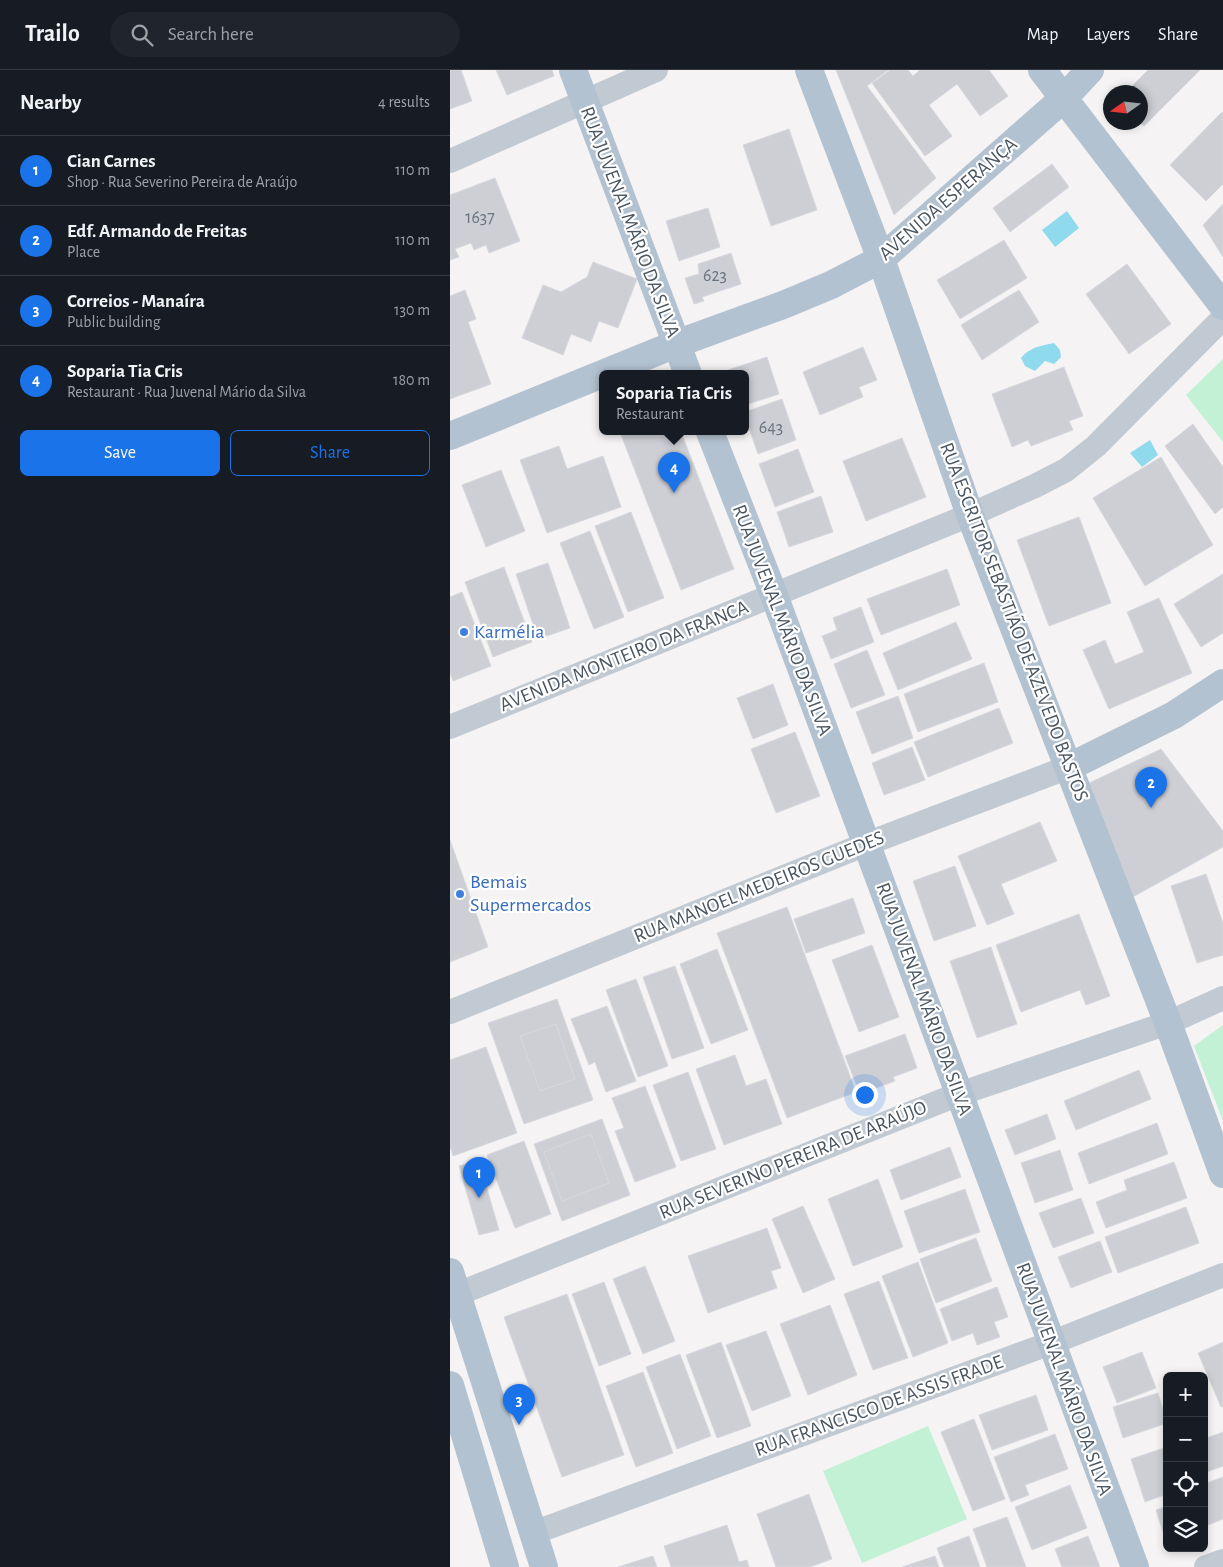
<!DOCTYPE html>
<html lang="en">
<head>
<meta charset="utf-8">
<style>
  body { margin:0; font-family:"Alegreya Sans",sans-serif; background:#20242c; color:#f1f3f6 }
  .controls { position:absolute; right:15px; bottom:15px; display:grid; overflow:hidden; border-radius:8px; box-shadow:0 2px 8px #0003 }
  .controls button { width:45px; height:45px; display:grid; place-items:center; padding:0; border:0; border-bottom:1px solid #363941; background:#171b24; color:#f1f3f6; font:25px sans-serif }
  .compass { position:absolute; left:653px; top:15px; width:45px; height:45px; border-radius:50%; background:#171b24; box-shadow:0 2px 8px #0003; rotate:256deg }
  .you { position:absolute; left:414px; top:1024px; width:18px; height:18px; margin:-12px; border:4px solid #fff; border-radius:50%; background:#1a73e8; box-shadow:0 0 0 8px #1a73e833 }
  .badge { display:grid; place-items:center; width:32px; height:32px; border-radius:50%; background:#1a73e8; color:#fff; font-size:16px; font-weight:700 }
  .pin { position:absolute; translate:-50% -41px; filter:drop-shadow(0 1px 2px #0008) }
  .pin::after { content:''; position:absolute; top:26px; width:18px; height:15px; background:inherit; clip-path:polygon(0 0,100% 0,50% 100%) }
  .popup { position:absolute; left:149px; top:300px; width:150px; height:65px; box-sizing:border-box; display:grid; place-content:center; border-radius:8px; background:#171b24; filter:drop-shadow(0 1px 4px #0005); font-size:16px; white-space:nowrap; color:#9ea1a6 }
  .popup b { font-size:19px; color:#f1f3f6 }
  .popup::after { content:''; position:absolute; left:50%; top:100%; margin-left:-10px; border:10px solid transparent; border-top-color:#171b24 }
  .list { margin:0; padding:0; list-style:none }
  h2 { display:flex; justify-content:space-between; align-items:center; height:65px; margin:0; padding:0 20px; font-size:21px }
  h2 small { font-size:16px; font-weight:400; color:#9ea1a6 }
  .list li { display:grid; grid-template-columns:32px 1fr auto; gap:15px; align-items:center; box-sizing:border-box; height:70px; padding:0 20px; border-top:1px solid #363941 }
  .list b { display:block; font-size:19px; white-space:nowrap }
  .list p { margin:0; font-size:16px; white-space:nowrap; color:#9ea1a6 }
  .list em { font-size:16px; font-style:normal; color:#9ea1a6 }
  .actions { display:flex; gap:10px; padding:15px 20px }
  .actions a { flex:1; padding:11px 0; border:1px solid #1a73e8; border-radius:8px; text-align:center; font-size:18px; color:#1a73e8 }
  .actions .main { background:#1a73e8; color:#fff }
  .icon { flex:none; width:28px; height:28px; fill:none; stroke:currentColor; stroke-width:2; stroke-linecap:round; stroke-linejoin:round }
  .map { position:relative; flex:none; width:773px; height:1497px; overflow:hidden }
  header { display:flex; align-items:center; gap:30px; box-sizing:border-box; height:70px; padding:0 25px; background:#171b24; border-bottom:1px solid #363941 }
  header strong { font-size:24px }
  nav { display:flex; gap:28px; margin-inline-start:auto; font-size:18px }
  .search { width:350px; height:45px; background:#20242c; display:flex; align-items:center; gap:12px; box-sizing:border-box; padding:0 18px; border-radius:28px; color:#9ea1a6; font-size:19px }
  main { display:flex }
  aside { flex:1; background:#171b24 }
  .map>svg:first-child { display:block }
</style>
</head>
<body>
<header>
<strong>Trailo</strong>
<div class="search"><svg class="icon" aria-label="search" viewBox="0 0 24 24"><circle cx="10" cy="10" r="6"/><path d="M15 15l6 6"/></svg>Search here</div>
<nav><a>Map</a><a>Layers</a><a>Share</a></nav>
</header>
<main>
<aside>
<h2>Nearby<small>4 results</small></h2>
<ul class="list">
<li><span class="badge">1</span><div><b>Cian Carnes</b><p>Shop · Rua Severino Pereira de Araújo</p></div><em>110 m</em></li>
<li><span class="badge">2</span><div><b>Edf. Armando de Freitas</b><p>Place</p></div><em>110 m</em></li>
<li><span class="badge">3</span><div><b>Correios - Manaíra</b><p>Public building</p></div><em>130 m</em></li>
<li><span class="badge">4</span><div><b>Soparia Tia Cris</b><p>Restaurant · Rua Juvenal Mário da Silva</p></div><em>180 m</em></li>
</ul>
<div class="actions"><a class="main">Save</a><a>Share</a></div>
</aside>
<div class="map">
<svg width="773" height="1497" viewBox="0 0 773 1497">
  <rect width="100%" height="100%" fill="#f5f3f3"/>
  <g fill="#c3f1d5">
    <polygon points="773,289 773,372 736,325"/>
    <polygon points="773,955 773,1051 744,976"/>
    <polygon points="478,1356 517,1449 412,1493 373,1401"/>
  </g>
  <g fill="#90daee">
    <polygon points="617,141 629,158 605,177 592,160"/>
    <path d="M604 273 610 280 611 287 604 294 595 291 585 301 575 296 571 288C580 277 590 276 604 273Z"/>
    <polygon points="700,370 708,385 692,397 680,383"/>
  </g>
  <g fill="#cdcfd5" stroke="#d7d9de">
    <polygon points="0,0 11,0 22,31 0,39"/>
    <polygon points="46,0 102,0 104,6 57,25"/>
    <polygon points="386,0 438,0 417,16 486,108 444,145"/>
    <polygon points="440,0 458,0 463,6 470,0 539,0 558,26 530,46 507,14 479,35 502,66 475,86 422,13"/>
    <polygon points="698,0 750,0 694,56 689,52 690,22 676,22"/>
    <polygon points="772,42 773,44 773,114 756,131 720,95"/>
    <polygon points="339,59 367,140 321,156 293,75"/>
    <polygon points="602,94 619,117 560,162 543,138"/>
    <polygon points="45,108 70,171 39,183 36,175 24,180 21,173 5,179 9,187 0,190 0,125"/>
    <polygon points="773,134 773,187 753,155"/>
    <polygon points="258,138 270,177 229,191 216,151"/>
    <polygon points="554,170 577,208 510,249 487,210"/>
    <polygon points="281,183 291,214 252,227 254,231 244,234 235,208 249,204 248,194"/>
    <polygon points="143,192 187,209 168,258 149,251 141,272 121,264 113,285 72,268 93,215 111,222 137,207"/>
    <polygon points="677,194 721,254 679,284 636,224"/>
    <polygon points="15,220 26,249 18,252 41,314 0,329 0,226"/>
    <polygon points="569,220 589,252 532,290 511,255"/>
    <polygon points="413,277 427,310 409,317 413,327 370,345 353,302"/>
    <polygon points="317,287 329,324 295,335 295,304 279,304 278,300"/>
    <polygon points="614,297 633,346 619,351 623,360 581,376 578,370 562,377 542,324"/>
    <polygon points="332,329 346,370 308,384 295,347 295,342"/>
    <polygon points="743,354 773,397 773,437 765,444 715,376"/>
    <polygon points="170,362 231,362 284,499 231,520"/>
    <polygon points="452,368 476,427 416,451 393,391"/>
    <polygon points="109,376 117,399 153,386 171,437 97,463 70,390"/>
    <polygon points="348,379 364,422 325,437 309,394"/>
    <polygon points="711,387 763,475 695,516 643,428"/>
    <polygon points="51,400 75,461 36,477 12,415"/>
    <polygon points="371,426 383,462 339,477 327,442"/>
    <polygon points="181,442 214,528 178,542 145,456"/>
    <polygon points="629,447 661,533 599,556 567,470"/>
    <polygon points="140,461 174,547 144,559 110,473"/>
    <polygon points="98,493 120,558 88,569 66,504"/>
    <polygon points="54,497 82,572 43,587 15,512"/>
    <polygon points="497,499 510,535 431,565 417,529"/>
    <polygon points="773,504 773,563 751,577 724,534"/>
    <polygon points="12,522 41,596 3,611 0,603 0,527"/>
    <polygon points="709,528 742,603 659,639 633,580 655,570 665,594 694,582 677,542"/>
    <polygon points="411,537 424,572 381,589 372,566 387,560 383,548"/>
    <polygon points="506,552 522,589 448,620 433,583"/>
    <polygon points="417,580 435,625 401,638 384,594"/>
    <polygon points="534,593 548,632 468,662 454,624"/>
    <polygon points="323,614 338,655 303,669 287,628"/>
    <polygon points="448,626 463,668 422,684 406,642"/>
    <polygon points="549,638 563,673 478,707 464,672"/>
    <polygon points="345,662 370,726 326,743 301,679"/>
    <polygon points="462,677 475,710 434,725 422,693"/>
    <polygon points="711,679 773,761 773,777 681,828 637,714"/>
    <polygon points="590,752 607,791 551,814 564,844 537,855 508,786"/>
    <polygon points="0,770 38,877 0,892"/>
    <polygon points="505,796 526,856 484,871 463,811"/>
    <polygon points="756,804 773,853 773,885 747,893 721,816"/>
    <polygon points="403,828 415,863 356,883 344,849"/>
    <polygon points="337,837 406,1022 337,1048 267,863"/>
    <polygon points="629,844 660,926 636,935 630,920 571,942 546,875"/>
    <polygon points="422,875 449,947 409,962 382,890"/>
    <polygon points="541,877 567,954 527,968 500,891"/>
    <polygon points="267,879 298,960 261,974 230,894"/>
    <polygon points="225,896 254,978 222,989 193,907"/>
    <polygon points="186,909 218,996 188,1007 156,920"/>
    <polygon points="107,929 143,1030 74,1054 38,953"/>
    <polygon points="157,936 186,1011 156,1022 145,992 139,995 121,949"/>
    <polygon points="106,954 125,1009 90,1021 70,966"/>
    <polygon points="455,964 467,998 443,1007 445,1011 410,1024 395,986"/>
    <polygon points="36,977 67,1063 3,1086 0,1076 0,990"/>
    <polygon points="285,985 296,1016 316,1009 332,1054 274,1075 246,999"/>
    <polygon points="689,1000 701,1029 626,1060 614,1031"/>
    <polygon points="238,1002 266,1079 231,1091 203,1015"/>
    <polygon points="195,1016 226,1097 185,1112 165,1061 174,1058 162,1028"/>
    <polygon points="597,1044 606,1069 565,1085 555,1060"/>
    <polygon points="152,1049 180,1125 112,1151 84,1074"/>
    <polygon points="707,1053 718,1084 639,1114 628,1083"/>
    <polygon points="141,1064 159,1113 112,1131 94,1082"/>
    <polygon points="74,1071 101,1144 65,1158 37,1085"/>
    <polygon points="500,1077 511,1107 451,1130 440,1100"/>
    <polygon points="610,1080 623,1120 585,1133 571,1093"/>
    <polygon points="29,1091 49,1160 29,1165 9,1096"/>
    <polygon points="724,1092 737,1128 656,1158 646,1132 677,1120 674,1110"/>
    <polygon points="428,1109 453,1177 403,1196 378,1129"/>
    <polygon points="515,1119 530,1162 469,1183 454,1141"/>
    <polygon points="631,1128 644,1163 603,1178 589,1143"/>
    <polygon points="353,1136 385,1209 353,1223 322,1149"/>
    <polygon points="736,1137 749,1173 668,1203 655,1167"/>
    <polygon points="317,1158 331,1198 321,1201 327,1218 258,1243 238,1186"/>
    <polygon points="526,1168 542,1211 486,1233 470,1189"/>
    <polygon points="650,1171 662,1202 621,1218 608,1187"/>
    <polygon points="468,1192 498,1273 463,1287 432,1206"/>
    <polygon points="195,1196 225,1271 193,1284 163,1209"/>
    <polygon points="429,1211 458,1288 423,1300 394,1224"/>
    <polygon points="154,1212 181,1284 149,1296 122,1224"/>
    <polygon points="547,1217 558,1247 544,1252 550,1267 527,1275 523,1263 502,1271 490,1239"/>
    <polygon points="117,1224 174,1385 112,1407 54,1247"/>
    <polygon points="380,1235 407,1305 358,1325 330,1254"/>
    <polygon points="316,1261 341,1326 302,1341 276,1275"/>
    <polygon points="271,1272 301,1356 267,1368 236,1285"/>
    <polygon points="773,1272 773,1336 771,1337 748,1283"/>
    <polygon points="692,1282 706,1318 667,1333 653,1297"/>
    <polygon points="230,1284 261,1366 227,1379 196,1297"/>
    <polygon points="193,1302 223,1383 186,1397 156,1316"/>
    <polygon points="708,1323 717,1353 673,1368 663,1337"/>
    <polygon points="586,1325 598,1360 542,1380 529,1345"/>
    <polygon points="524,1349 555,1429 523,1441 491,1362"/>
    <polygon points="773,1362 773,1396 754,1403 754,1369"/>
    <polygon points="605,1364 618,1399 575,1415 579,1425 561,1432 544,1387"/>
    <polygon points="717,1377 717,1413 714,1414 717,1424 695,1432 681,1389"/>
    <polygon points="773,1407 773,1449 758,1455 754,1442 754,1414"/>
    <polygon points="620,1415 637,1458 582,1480 565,1437"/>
    <polygon points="359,1424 382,1489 360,1497 326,1497 307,1444"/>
    <polygon points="717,1436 717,1471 716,1471 706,1440"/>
    <polygon points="557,1447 576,1497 537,1497 523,1459"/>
    <polygon points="277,1455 289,1492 297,1490 299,1497 221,1497 214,1476"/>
    <polygon points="519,1466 530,1497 494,1497 487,1478"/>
    <polygon points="638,1466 650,1497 612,1497 605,1479"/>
    <polygon points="203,1486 207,1497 168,1497"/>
    <polygon points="485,1486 489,1497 452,1497"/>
  </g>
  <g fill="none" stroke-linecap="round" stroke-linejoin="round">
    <g stroke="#c1cad2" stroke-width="24">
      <polyline points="0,91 206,0"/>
      <polyline points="0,657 520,445 585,416 616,400 646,376 773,248"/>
      <polyline points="0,942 416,774 619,697"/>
      <polyline points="0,1227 509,1024 718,953 773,928"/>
      <polyline points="83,1463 601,1273 773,1205"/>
      <polyline points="756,1497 773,1491"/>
    </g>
    <g stroke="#b3c2d1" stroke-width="28">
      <polyline points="123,0 238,304"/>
      <polyline points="359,0 431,189 520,445 718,953 773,1104"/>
      <polyline points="592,0 773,236"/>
      <polyline points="260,362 324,525 685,1497"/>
      <polyline points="0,366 226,274 333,235 381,215 431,189 614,28 640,0"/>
      <polyline points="619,697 724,645 773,613"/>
      <polyline points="0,1202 94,1497"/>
      <polyline points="0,1315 55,1497"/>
    </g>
  </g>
  <g fill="#3f7fe0" stroke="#fff" stroke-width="2">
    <circle cx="14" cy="562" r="5"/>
    <circle cx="10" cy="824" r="5"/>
  </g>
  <g text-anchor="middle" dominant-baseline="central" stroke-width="4.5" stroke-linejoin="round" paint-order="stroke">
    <g font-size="18" fill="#6b747e">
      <text x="30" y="148">1637</text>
      <text x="265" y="206">623</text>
      <text x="321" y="358">643</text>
    </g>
    <g font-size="20" fill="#4a5661" stroke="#fff">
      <text transform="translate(498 129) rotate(-41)">AVENIDA ESPERANÇA</text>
      <text transform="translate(180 152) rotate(69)">RUA JUVENAL MÁRIO DA SILVA</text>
      <text transform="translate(332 550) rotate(69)">RUA JUVENAL MÁRIO DA SILVA</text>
      <text transform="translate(564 552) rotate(69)">RUA ESCRITOR SEBASTIÃO DE AZEVEDO BASTOS</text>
      <text transform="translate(174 586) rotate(-22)">AVENIDA MONTEIRO DA FRANCA</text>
      <text transform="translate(309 817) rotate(-22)">RUA MANOEL MEDEIROS GUEDES</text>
      <text transform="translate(474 929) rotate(70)">RUA JUVENAL MÁRIO DA SILVA</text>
      <text transform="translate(343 1090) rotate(-22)">RUA SEVERINO PEREIRA DE ARAÚJO</text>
      <text transform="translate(614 1309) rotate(70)">RUA JUVENAL MÁRIO DA SILVA</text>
      <text transform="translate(429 1336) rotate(-20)">RUA FRANCISCO DE ASSIS FRADE</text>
    </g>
    <g font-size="20" fill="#366cbe" stroke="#fff" text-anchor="start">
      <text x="24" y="562">Karmélia</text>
      <text x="20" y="812">Bemais<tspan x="20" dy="23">Supermercados</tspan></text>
    </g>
  </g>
</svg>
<div class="controls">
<button>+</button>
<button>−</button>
<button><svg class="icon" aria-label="locate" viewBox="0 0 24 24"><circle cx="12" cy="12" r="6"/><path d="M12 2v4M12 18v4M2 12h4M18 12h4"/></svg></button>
<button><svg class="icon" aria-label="layers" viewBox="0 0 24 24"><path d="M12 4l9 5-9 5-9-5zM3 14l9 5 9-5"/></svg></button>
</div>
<svg class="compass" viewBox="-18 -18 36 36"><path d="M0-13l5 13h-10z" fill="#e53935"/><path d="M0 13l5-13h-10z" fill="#9ea1a6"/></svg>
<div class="you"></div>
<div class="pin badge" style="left:29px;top:1128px">1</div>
<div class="pin badge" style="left:701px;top:738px">2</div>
<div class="pin badge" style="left:69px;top:1355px">3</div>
<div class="pin badge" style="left:224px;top:423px">4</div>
<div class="popup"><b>Soparia Tia Cris</b>Restaurant</div>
</div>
</main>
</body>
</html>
